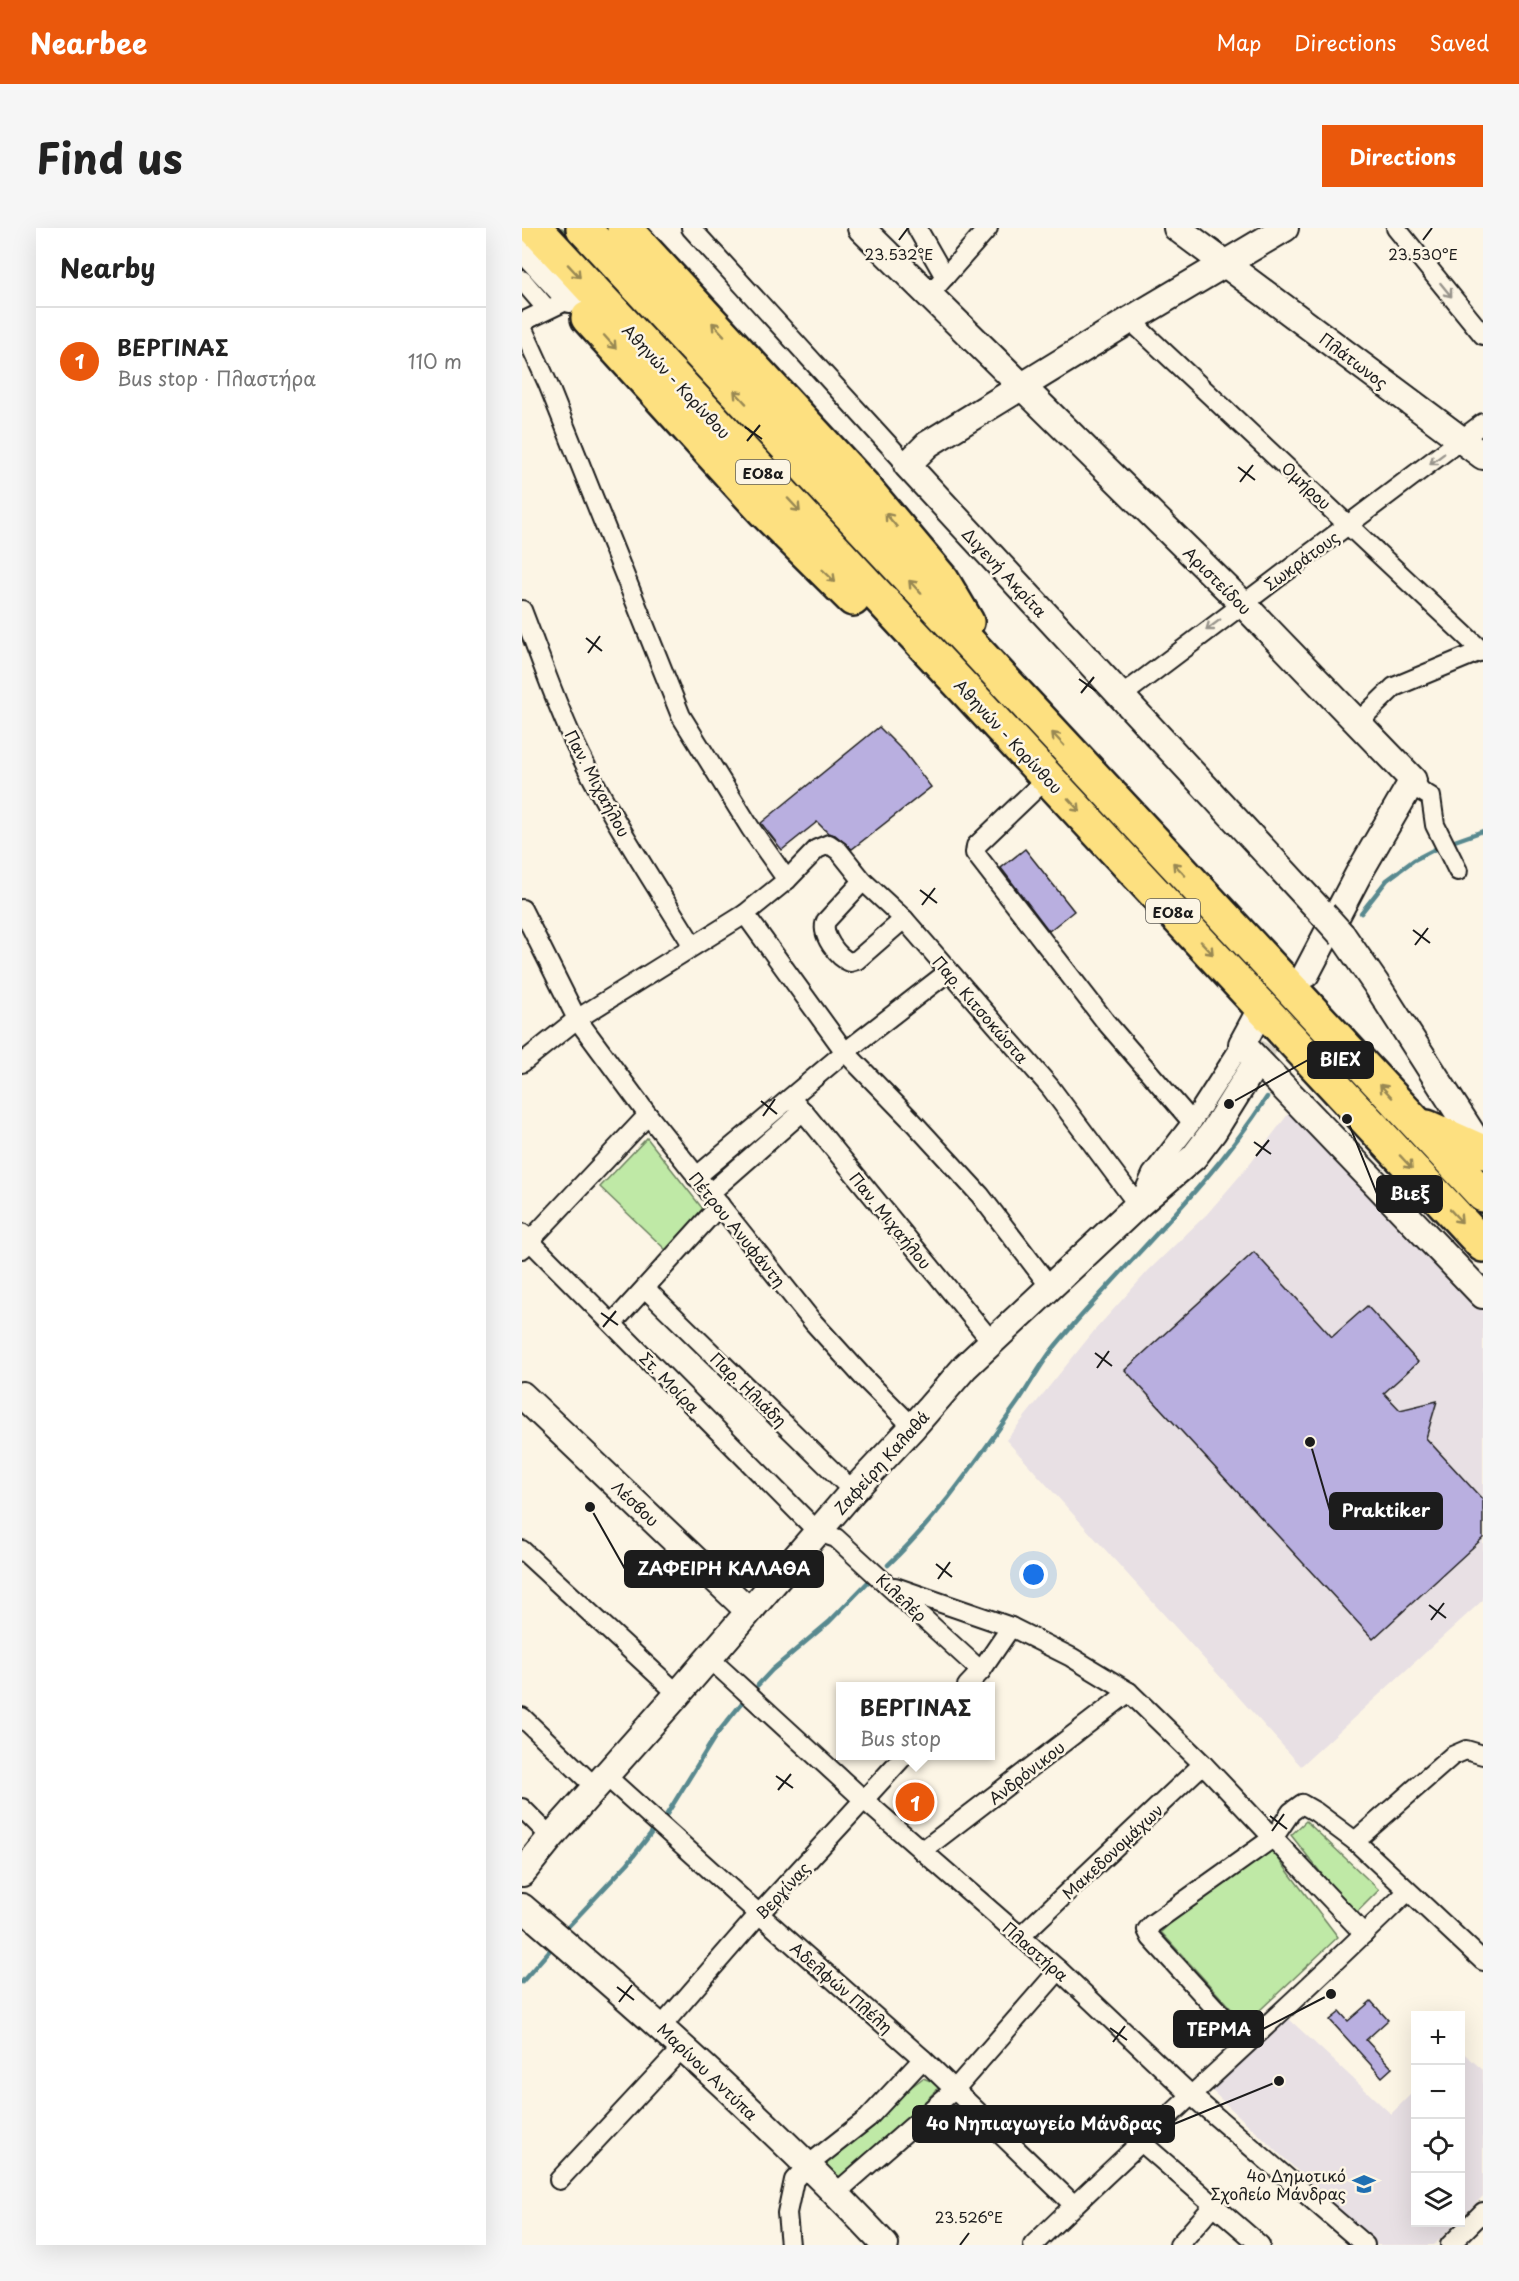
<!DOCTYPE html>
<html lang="en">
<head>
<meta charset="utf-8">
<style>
  body { margin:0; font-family:"Playpen Sans",sans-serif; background:#f6f6f6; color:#222 }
  .controls { position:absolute; right:18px; bottom:18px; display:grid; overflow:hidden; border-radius:0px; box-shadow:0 6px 24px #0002 }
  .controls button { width:54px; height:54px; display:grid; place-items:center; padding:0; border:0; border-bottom:2px solid #e0e0e0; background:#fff; color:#222; font:30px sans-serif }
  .you { position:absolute; left:512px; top:1347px; width:21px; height:21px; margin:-15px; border:4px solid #fff; border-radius:50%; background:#1a73e8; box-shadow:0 0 0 9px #1a73e833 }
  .badge { display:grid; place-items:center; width:39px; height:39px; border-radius:50%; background:#ea580c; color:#fff; font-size:20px; font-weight:700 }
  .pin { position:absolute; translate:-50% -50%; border:3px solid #fff; box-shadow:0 2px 6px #0006 }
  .popup { position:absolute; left:314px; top:1454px; width:159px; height:78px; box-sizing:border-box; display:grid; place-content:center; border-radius:0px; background:#fff; filter:drop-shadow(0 2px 4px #0005); font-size:20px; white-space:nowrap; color:#767676 }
  .popup b { font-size:22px; color:#222 }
  .popup::after { content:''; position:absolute; left:50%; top:100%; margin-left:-12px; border:12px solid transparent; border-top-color:#fff }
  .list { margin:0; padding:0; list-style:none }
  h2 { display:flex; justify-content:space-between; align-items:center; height:78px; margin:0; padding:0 24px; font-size:26px }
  h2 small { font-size:20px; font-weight:400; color:#767676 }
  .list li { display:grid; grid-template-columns:39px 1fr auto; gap:18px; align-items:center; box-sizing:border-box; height:108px; padding:0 24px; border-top:2px solid #e0e0e0 }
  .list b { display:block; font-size:22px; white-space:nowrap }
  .list p { margin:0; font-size:20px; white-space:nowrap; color:#767676 }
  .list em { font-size:20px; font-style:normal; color:#767676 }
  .icon { flex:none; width:33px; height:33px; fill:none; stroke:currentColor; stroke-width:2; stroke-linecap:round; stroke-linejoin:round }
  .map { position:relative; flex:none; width:961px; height:2017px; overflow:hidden; border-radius:0px }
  header { display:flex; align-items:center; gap:36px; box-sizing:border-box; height:84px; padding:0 30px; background:#ea580c; color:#fff }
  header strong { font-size:28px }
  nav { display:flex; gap:33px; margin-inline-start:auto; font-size:21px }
  .intro { display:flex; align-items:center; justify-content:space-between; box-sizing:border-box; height:144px; padding:0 36px }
  h1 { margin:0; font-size:42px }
  .button { padding:15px 27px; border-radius:0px; background:#ea580c; color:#fff; font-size:21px; font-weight:700 }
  main { display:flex; gap:36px; padding:0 36px }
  aside { flex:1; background:#fff; border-radius:0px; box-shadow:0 6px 24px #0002 }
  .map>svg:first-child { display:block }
</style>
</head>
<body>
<header>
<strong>Nearbee</strong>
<nav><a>Map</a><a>Directions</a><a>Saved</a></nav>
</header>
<div class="intro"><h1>Find us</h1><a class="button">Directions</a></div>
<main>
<aside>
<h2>Nearby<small></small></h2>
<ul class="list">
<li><span class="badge">1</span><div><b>ΒΕΡΓΙΝΑΣ</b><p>Bus stop · Πλαστήρα</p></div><em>110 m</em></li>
</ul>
</aside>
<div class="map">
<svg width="961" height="2017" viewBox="0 0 961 2017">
  <rect width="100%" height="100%" fill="#fcf5e5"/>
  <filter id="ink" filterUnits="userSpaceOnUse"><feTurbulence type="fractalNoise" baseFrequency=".0167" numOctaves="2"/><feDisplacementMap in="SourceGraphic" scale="12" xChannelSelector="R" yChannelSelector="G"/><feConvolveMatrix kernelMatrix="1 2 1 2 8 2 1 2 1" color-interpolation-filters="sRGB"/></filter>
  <g filter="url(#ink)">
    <g fill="#e8e0e4">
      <polygon points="773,877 961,1081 961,1372 779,1538 484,1212 572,1103 627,1042 685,986 728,936"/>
      <polygon points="767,1791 869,1886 893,1862 894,1994 934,1995 912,2017 855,2017 689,1862"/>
      <polygon points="938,1822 961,1842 961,1968 939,1990"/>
    </g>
    <g fill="#bfe9a6" stroke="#6e8261" stroke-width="1.5">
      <polygon points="33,0 40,0 961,988 961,997"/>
      <polygon points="125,910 184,985 145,1023 78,959"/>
      <polygon points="784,1593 857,1662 832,1687 769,1607"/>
      <polygon points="748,1620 816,1709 723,1796 639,1704 686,1659"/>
      <polygon points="401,1850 419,1857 320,1959 292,1932"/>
    </g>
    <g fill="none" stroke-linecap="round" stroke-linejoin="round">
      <g stroke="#58898f" stroke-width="4.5">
        <polyline points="927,615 961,603"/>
        <polyline points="839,685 865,652 892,632 919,618"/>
        <path d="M366 1337C416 1290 456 1230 496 1174 509 1155 519 1135 534 1117 605 1032 684 963 745 869"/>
        <polyline points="236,1457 250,1442 307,1394 348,1352"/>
        <polyline points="145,1586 194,1507 220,1475"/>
        <polyline points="43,1702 106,1635 130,1604"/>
        <polyline points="0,1754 28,1722"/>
      </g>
    </g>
    <g fill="#b9afe0" stroke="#1c1c1c" stroke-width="1.5">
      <polygon points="357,499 383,525 409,559 330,621 313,607 306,605 295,594 260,622 239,595"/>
      <polygon points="503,621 552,683 527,703 479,640"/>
      <polygon points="732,1024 810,1109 845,1078 896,1134 862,1165 878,1182 915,1173 904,1210 961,1272 961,1310 851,1411 603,1142"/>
      <polygon points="849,1773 866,1792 844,1812 870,1840 860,1849 808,1792 818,1784 826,1793"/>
    </g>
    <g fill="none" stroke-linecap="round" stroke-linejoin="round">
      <polyline stroke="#dad4c7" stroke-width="26" stroke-dasharray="26 13" stroke-linecap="butt" points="732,838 763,782"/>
      <g stroke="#1c1c1c" stroke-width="22">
        <g id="street">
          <polyline points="169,0 385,237"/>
          <polyline points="395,0 423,49"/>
          <polyline points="874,0 961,107"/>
          <polyline points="0,52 25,81"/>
          <polyline points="406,68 466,0"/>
          <polyline points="608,92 961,424"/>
          <polyline points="0,94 48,71"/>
          <polyline points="0,99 26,156 159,488 229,601 265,652"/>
          <path d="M0 382C16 423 30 465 48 505 82 580 128 648 171 718"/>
          <polyline points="598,469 961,195"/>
          <polyline points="836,494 872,459 961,422"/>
          <polyline points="526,549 454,618 453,625 583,793 670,894"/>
          <polyline points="891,552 899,563 909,569 913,597 936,643"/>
          <path d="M341 653 304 693C298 706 316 730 328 734L335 732 382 691"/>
          <polyline points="0,681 55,791 126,887 291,1094 341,1149 391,1199"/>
          <polyline points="223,686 323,824 391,894 458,967 529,1060"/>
          <polyline points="0,835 55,791 223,686 265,652 295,621 307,616 317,623 341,653 382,691 528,859 616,977 630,946 670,894 720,816"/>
          <polyline points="268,871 281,883 470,1114"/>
          <polyline points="174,949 323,824 426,744"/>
          <polyline points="188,965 281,883"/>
          <polyline points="0,1005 296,1304 314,1310 459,1443"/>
          <polyline points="0,1021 126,887"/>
          <polyline points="123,1060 331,1263"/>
          <polyline points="91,1095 198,977"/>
          <polyline points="0,1322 156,1466"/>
          <polyline points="373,1359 489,1399 549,1429 607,1464 681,1536 842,1706"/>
          <polyline points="186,1429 342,1572 537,1742 670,1868 843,2017"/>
          <polyline points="445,1458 459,1443 489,1399"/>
          <polyline points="0,1489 73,1559"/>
          <polyline points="83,1547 237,1686 401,1831 552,1977"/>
          <polyline points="0,1580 29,1609"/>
          <polyline points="833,1613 930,1528 944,1522 961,1527"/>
          <polyline points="400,1623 607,1464"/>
          <polyline points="498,1709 681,1536"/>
          <polyline points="139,1799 237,1686 382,1528"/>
          <polyline points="725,1815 629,1710 625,1702 630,1696 752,1609 769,1584 780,1576 794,1584 833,1613 961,1733"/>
          <polyline points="618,1913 738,2017"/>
          <polyline points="37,1952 161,1819"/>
          <polyline points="314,1965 433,1861 537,1742"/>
          <polyline points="268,2017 265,1985 272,1952 285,1938 346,1890 401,1831"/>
          <path d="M511 2017C634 1897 763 1784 885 1664"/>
          <polyline points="657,2017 692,1977"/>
          <polyline points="928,2017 961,1984"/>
        </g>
      </g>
      <g stroke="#1c1c1c" stroke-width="30">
        <g id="secondary">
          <polyline points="339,0 720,375 891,552 837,645 784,746"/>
          <polyline points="655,0 961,228"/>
          <polyline points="763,0 608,92 406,216 385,237 801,686"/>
          <polyline points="0,19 48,71"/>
          <polyline points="820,707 854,756 961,923"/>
          <polyline points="740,779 720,816 961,1067"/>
          <polyline points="0,1167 227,1383"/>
          <polyline points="0,1645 29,1609 156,1466 331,1263 391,1199 443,1139 616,977 672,929 691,904 732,838"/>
          <path d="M0 1679C125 1786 250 1896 363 2017"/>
        </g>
      </g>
      <g stroke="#1c1c1c" stroke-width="38">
        <g id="highway">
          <polyline points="13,0 961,1017"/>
          <polyline points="61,0 961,967"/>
          <polyline points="102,0 341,258 420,352 445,394"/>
          <polyline points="66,90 241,282 331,371"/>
          <polyline points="905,899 961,924"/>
        </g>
      </g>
      <use href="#street" stroke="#fcf5e5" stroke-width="18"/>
      <use href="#secondary" stroke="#fcf5e5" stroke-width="26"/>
      <use href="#highway" stroke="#fde080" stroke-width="33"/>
      <g stroke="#1c1c1c" stroke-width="30" stroke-linecap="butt">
        <polyline id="secondary-bridge" points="801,686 820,707"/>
      </g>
      <use href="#secondary-bridge" stroke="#fcf5e5" stroke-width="26"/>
    </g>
    <defs><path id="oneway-shaft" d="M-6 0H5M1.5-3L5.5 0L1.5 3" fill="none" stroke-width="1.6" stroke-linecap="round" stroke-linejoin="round" transform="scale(1.5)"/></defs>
    <g stroke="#988853">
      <use href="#oneway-shaft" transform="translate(52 43) rotate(47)"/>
      <use href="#oneway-shaft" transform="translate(196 101) rotate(-133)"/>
      <use href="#oneway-shaft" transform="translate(88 114) rotate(48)"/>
      <use href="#oneway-shaft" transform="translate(218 169) rotate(-133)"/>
      <use href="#oneway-shaft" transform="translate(272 277) rotate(47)"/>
      <use href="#oneway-shaft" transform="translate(369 292) rotate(-130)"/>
      <use href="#oneway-shaft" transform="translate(307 348) rotate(44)"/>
      <use href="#oneway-shaft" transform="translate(393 359) rotate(-133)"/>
      <use href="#oneway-shaft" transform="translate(536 511) rotate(-133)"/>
      <use href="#oneway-shaft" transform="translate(552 577) rotate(47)"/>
      <use href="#oneway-shaft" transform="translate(657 641) rotate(-133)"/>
      <use href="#oneway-shaft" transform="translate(685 720) rotate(47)"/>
      <use href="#oneway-shaft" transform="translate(864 863) rotate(-133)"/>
      <use href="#oneway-shaft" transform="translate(884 934) rotate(47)"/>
      <use href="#oneway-shaft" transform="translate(934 988) rotate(47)"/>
    </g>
    <g stroke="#97938b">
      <use href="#oneway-shaft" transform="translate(924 62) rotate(51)"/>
      <use href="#oneway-shaft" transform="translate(915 231) rotate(143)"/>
      <use href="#oneway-shaft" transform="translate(691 397) rotate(143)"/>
    </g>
  </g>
  <path fill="none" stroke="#1c1c1c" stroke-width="2" d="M377 12 386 0M901 12 910 0M223 199 240 211M225 213 238 197M716 239 733 252M718 254 731 237M64 410 80 423M66 425 78 408M557 451 574 463M559 465 572 449M398 662 415 675M400 677 413 660M891 702 908 715M893 717 906 700M239 873 255 886M241 888 253 871M732 914 749 926M734 928 747 912M79 1085 96 1097M81 1099 94 1083M573 1125 590 1138M575 1140 587 1123M414 1336 430 1349M416 1351 428 1334M907 1377 924 1390M909 1392 922 1375M254 1548 271 1560M256 1562 269 1546M748 1588 765 1601M750 1603 762 1586M95 1759 112 1772M97 1774 110 1757M588 1800 605 1812M591 1814 603 1798M438 2017 447 2005"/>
  <defs>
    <g id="school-bare" transform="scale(1.8)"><path d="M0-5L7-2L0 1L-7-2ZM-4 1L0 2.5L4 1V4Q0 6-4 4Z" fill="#1f6fb2" stroke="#fcf5e5" stroke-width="2.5" paint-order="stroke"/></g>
  </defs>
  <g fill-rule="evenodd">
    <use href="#school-bare" x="842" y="1956"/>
  </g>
  <g text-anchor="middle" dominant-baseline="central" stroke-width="5" stroke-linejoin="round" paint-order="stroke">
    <g fill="#fcf5e5" stroke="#5f5d58" stroke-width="1.5">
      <rect x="214" y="232" width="54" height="24" rx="4.5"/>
      <rect x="624" y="671" width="54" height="24" rx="4.5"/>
    </g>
    <g font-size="15" font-weight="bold" fill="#1c1c1c">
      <text x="241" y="244">ΕΟ8α</text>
      <text x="651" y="683">ΕΟ8α</text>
    </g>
    <g font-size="16" fill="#1c1c1c" stroke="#fcf5e5">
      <text transform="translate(832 132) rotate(37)">Πλάτωνος</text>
      <text transform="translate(155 153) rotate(47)">Αθηνών - Κορίνθου</text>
      <text transform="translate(785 257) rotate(43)">Ομήρου</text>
      <text transform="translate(779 332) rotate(-36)">Σωκράτους</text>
      <text transform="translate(483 344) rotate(47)">Διγενή Ακρίτα</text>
      <text transform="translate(696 352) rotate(45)">Αριστείδου</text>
      <text transform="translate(487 508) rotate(47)">Αθηνών - Κορίνθου</text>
      <text transform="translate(76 555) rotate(62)">Παν. Μιχαήλου</text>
      <text transform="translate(459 781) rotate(49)">Παρ. Κιτσοκώστα</text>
      <text transform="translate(369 992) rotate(51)">Παν. Μιχαήλου</text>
      <text transform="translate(216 1001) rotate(51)">Πέτρου Ανυφάντη</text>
      <text transform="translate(148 1154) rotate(46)">Στ. Μοίρα</text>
      <text transform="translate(227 1161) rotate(44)">Παρ. Ηλιάδη</text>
      <text transform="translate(359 1234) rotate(-48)">Ζαφείρη Καλαθά</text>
      <text transform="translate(114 1275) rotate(44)">Λέσβου</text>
      <text transform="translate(380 1369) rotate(43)">Κιλελέρ</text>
      <text transform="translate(504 1544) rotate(-38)">Ανδρόνικου</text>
      <text transform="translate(590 1623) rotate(-43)">Μακεδονομάχων</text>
      <text transform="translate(260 1662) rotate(-47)">Βεργίνας</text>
      <text transform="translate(514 1723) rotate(41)">Πλαστήρα</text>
      <text transform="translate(320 1759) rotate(41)">Αδελφών Πλέλη</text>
      <text transform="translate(186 1843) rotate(44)">Μαρίνου Αντύπα</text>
    </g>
    <g font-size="16" fill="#1c1c1c" stroke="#fcf5e5" text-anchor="end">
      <text x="824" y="1947">4ο Δημοτικό<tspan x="824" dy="18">Σχολείο Μάνδρας</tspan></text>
    </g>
  </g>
  <g font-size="15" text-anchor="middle" fill="#1c1c1c" stroke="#fcf5e5" stroke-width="5" stroke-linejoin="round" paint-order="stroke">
    <text x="377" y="32">23.532°E</text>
    <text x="901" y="32">23.530°E</text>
    <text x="447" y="1995">23.526°E</text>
  </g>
  <path fill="none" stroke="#1c1c1c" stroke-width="2" d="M707 876L786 832M825 891L855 966M788 1214L808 1283M68 1279L103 1341M809 1766L741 1801M757 1853L652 1896"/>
  <g fill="#1c1c1c" stroke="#fcf5e5" stroke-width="2">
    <circle cx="707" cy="876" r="6"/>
    <circle cx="825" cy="891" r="6"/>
    <circle cx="788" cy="1214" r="6"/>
    <circle cx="68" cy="1279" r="6"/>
    <circle cx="809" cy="1766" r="6"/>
    <circle cx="757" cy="1853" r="6"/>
  </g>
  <g fill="#1c1c1c" stroke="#1c1c1c" stroke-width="2">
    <rect x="786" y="814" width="65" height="36" rx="6"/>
    <rect x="855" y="948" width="65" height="36" rx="6"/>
    <rect x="808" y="1265" width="112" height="36" rx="6"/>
    <rect x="103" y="1323" width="198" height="36" rx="6"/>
    <rect x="652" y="1783" width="89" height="36" rx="6"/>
    <rect x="391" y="1878" width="261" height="36" rx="6"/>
  </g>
  <g font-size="18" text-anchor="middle" font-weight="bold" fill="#fff">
    <text x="818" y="838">ΒΙΕΧ</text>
    <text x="888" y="972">Βιεξ</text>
    <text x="864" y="1289">Praktiker</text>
    <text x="202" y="1347">ΖΑΦΕΙΡΗ ΚΑΛΑΘΑ</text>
    <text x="697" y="1808">ΤΕΡΜΑ</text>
    <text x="522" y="1902">4ο Νηπιαγωγείο Μάνδρας</text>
  </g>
</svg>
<div class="controls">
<button>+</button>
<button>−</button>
<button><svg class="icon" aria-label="locate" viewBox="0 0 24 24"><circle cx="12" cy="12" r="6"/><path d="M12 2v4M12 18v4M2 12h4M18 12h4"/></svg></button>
<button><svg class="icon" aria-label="layers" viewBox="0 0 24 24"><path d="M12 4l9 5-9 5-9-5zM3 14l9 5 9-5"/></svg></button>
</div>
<div class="you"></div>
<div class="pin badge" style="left:393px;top:1574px">1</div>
<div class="popup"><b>ΒΕΡΓΙΝΑΣ</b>Bus stop</div>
</div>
</main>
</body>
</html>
